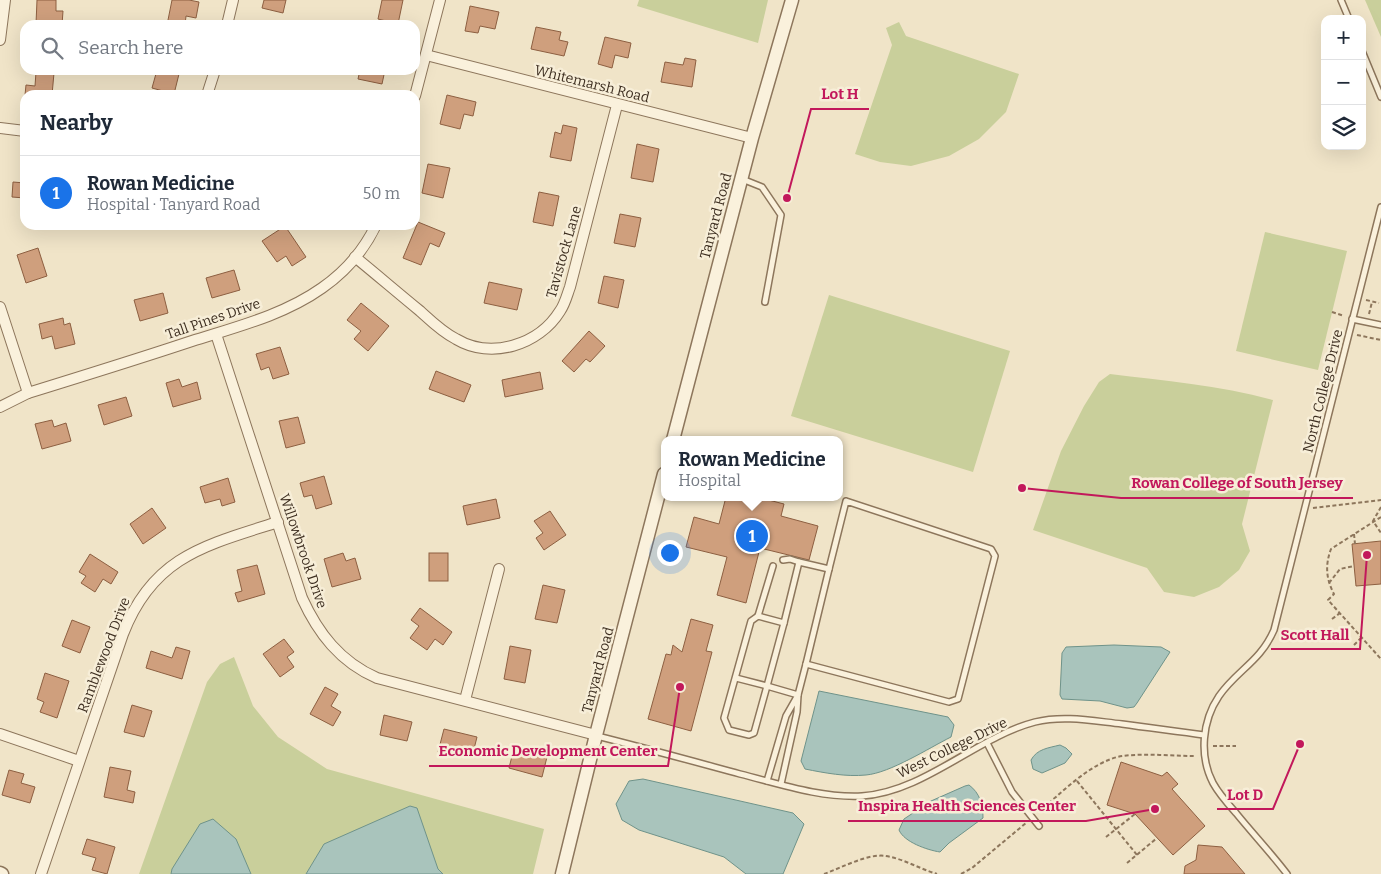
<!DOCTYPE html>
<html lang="en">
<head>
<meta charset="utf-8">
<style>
  body { margin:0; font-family:Bitter,serif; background:#f6f6f7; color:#1f2937 }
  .controls { position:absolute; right:15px; top:15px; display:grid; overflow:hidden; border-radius:10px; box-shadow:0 5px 20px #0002 }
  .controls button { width:45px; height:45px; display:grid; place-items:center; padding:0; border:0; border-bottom:1px solid #e0e1e3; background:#fff; color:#1f2937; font:25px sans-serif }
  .you { position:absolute; left:669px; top:552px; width:18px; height:18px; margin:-12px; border:4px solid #fff; border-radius:50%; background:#1a73e8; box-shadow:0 0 0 8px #1a73e833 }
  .badge { display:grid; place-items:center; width:32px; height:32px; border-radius:50%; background:#1a73e8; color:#fff; font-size:16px; font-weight:700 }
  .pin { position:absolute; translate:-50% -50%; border:2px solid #fff; box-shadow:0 1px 5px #0006 }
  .popup { position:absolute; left:661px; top:436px; width:182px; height:65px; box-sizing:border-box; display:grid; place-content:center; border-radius:10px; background:#fff; filter:drop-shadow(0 1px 4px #0005); font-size:16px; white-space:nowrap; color:#747a83 }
  .popup b { font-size:19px; color:#1f2937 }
  .popup::after { content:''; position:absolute; left:50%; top:100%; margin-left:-10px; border:10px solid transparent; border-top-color:#fff }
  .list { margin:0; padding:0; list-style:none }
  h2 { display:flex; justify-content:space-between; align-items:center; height:65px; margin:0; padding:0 20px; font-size:21px }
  h2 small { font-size:16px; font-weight:400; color:#747a83 }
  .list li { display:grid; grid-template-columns:32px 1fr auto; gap:15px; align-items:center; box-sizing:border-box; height:75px; padding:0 20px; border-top:1px solid #e0e1e3 }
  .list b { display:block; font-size:19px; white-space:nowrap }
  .list p { margin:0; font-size:16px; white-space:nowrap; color:#747a83 }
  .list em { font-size:16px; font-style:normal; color:#747a83 }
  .icon { flex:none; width:28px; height:28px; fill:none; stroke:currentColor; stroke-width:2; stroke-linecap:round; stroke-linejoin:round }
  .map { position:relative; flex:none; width:1381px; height:874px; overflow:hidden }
  .search { position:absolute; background:#fff; box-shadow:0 5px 20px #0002; left:20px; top:20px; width:400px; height:55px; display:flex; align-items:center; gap:12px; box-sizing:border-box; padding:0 18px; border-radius:15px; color:#747a83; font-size:19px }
  .panel { position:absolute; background:#fff; box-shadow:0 5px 20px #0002; left:20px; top:90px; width:400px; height:140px; border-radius:15px }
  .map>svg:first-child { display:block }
</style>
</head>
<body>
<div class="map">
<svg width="1381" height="874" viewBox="0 0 1381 874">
  <rect width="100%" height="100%" fill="#f0e4c8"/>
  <g fill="#c9cf9b">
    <polygon points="639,0 768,0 758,43 637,6"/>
    <polygon points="1365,0 1381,0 1381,37"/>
    <polygon points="899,22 906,36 1019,74 1006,112 979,139 949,156 911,166 880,162 855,154 892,45 886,28"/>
    <polygon points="1265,232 1347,251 1318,370 1236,351"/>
    <polygon points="829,295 1010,351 973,472 791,416"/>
    <path d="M1110 374C1164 381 1220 385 1273 400L1242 524 1250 551 1239 570 1219 587 1194 597 1164 592 1147 568 1033 530 1061 451 1084 406 1099 382Z"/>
    <polygon points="234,657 253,706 278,737 327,769 544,829 533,874 139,874 207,682 220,664"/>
  </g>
  <g fill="#a9c4bc" stroke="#6f938a">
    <polygon points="1114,645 1161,647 1170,652 1137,703 1134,707 1127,708 1100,701 1062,699 1060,695 1062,653 1066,647"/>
    <path d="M819 691 948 717 954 725 951 737C929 748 890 773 866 775 846 777 825 773 805 769L801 761Z"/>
    <path d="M1060 745 1066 748 1072 754 1065 763 1042 773 1033 769 1031 760C1037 749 1048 748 1060 745Z"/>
    <polygon points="643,779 793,813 804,824 783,874 746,874 724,857 639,830 622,820 616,804 629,781"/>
    <path d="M969 785C980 793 983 805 983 818L949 843 940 852C927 850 904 842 899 830L904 819 931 801 965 786Z"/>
    <polygon points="410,806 417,808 438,869 443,874 306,874 324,844"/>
    <polygon points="213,819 236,839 251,874 171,874 172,869 200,824"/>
  </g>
  <g fill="#cf9f7d" stroke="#8d5f41">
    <polygon points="37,0 56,0 56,11 63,11 62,25 36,24"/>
    <polygon points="172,0 189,0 199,2 196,18 186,16 185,25 167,25"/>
    <polygon points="264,0 286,0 283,13 262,8"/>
    <polygon points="382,0 403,0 398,24 378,19"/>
    <polygon points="470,6 499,12 495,29 480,26 478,33 465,31"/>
    <polygon points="536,27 561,32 559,40 568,42 564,56 531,49"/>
    <polygon points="605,37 631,43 628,58 615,55 612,68 598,64"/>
    <polygon points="685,58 696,60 692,87 661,82 665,62 683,65"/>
    <polygon points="157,70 180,70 174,94 152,88"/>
    <polygon points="360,70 385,70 382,84 358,79"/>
    <polygon points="36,72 54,73 52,95 25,95 26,85 35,86"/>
    <polygon points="447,95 476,102 473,116 464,114 460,129 440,124"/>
    <polygon points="563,125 577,128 571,161 550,157 555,132 561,134"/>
    <polygon points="637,144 659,149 653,182 631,178"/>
    <polygon points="428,164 450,168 443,198 422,193"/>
    <polygon points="13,182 25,183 25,198 12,197"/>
    <polygon points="539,192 559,196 553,226 533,222"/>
    <polygon points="620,214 641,218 635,247 614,243"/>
    <polygon points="418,222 445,233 439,247 430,243 421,265 403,258"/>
    <polygon points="285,226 306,257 292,266 286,256 277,262 262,241"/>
    <polygon points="38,248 47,276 26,283 17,255"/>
    <polygon points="234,270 240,290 212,298 206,278"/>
    <polygon points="604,276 624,280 618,308 598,303"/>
    <polygon points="489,282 522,289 517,310 484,303"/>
    <polygon points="163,293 168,313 140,321 134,300"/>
    <polygon points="361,303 389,326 368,351 354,339 361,331 347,320"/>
    <polygon points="63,318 64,325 70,323 75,344 55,349 52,336 42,339 39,324"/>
    <polygon points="589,331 605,346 590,362 586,359 574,372 562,361"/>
    <polygon points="280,347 289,374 273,379 269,367 261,370 256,354"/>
    <polygon points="436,371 471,385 464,402 429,389"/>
    <polygon points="540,372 543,389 505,397 502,380"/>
    <polygon points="179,379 182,387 197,382 201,399 173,407 166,383"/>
    <polygon points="126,397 132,416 104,425 98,405"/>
    <polygon points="298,417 305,443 286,448 279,421"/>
    <polygon points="52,420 54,427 66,423 71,441 42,449 35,424"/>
    <polygon points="324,476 332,504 316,509 312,495 304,497 300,483"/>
    <polygon points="228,478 235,502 222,506 220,499 205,503 200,487"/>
    <polygon points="726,497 757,497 784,504 781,516 818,526 809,560 760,548 746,603 717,595 727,557 686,547 694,517 719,524"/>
    <polygon points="496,499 500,518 467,525 463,506"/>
    <polygon points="152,508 166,528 143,544 130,524"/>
    <polygon points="550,511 566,535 544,550 536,538 543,533 534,521"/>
    <polygon points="1381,541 1381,584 1356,586 1352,544"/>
    <polygon points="343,553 346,561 355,558 361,579 332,587 324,559"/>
    <rect x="429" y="553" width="19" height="28"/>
    <polygon points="90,554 118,572 111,584 103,579 95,592 81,583 86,576 79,572"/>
    <polygon points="257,565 265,594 238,602 235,593 242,591 237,570"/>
    <polygon points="543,585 565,590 557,623 535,619"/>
    <polygon points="420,608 452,632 443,645 435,639 427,650 410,638 419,626 411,620"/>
    <polygon points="691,619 713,625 706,651 712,652 691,731 648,719 666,654 671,655 673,645 682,652"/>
    <polygon points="72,620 90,627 80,653 62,646"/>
    <polygon points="284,639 294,652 287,657 294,667 280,677 263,654"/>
    <polygon points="510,646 531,650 525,683 504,679"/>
    <polygon points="176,647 190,651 182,679 146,668 151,651 172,658"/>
    <polygon points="45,673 69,681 57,718 40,712 44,702 37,699"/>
    <polygon points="325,687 338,694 331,706 341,712 333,726 310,714"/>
    <polygon points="132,705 152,711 144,737 124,732"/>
    <polygon points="384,715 412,722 407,741 380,735"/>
    <polygon points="444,729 477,737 473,753 464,751 462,757 438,752"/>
    <polygon points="514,748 547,757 542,777 509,768"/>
    <polygon points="1121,762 1162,776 1167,772 1178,784 1172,789 1205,826 1173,855 1135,814 1107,805"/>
    <polygon points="110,767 131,771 127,790 135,792 133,803 104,797"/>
    <polygon points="9,770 24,774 21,783 35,787 30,803 2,795"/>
    <polygon points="87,839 115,847 107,874 92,870 96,858 82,854"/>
    <polygon points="1198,845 1222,847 1245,874 1184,874 1185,866 1196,860"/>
  </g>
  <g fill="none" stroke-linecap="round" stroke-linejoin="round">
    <g stroke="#8d765c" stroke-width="8">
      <g id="service">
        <polyline points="1341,0 1349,19"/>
        <polyline points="1362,51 1381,97"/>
        <polyline points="742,179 762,187 781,215 765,302"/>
        <polyline points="1352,319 1381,325"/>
        <polygon points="846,501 991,549 995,556 958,699 949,702 806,664 798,695 767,686 754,733 749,735 729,730 724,718 751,621 758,616 784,623 799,562 829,569"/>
        <polyline points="783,560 790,559 799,562"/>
        <polyline points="758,616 773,566"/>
        <polyline points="806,664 829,569"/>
        <polyline points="736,678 767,686 784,623"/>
        <path d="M597 736C645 748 692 761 740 774 780 784 820 798 862 796 924 792 977 737 1035 722 1064 715 1093 721 1122 724 1149 728 1177 731 1204 735"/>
        <polyline points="987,743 1012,792 1039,826"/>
        <polyline points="767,781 786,716 798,695 797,712 781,784"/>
        <path d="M1287 874C1271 853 1253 834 1236 813 1228 804 1219 794 1213 783 1199 756 1202 721 1219 696 1237 670 1260 662 1274 630L1381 207"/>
      </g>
    </g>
    <g stroke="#8d765c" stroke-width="12">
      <g id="minor">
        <polyline points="227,25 233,0"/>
        <polyline points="0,40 5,0"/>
        <polyline points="426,55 752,138"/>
        <polyline points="207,95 215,70"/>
        <polyline points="415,96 440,0"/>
        <polyline points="0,128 25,131"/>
        <path d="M355 257C377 275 398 293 420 311 431 321 442 332 456 339 491 360 539 345 560 311 565 304 567 295 570 287L617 105"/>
        <polyline points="0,307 28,393"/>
        <path d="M216 334 302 598C318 633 340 662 377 678L596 735"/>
        <path d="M0 407 28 393C83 376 138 359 192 341 236 327 284 315 322 288 345 272 364 250 376 225"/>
        <polyline points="465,700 499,569"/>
        <polyline points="0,734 79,761"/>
        <path d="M41 874 123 634C153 556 206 545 278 522"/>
      </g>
    </g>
    <g stroke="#8d765c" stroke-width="15">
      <g id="tertiary">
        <polyline points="673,440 752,138 792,0"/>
        <polyline points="0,873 2,874"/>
        <polyline points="562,874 596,735 664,474"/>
      </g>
    </g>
    <g stroke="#8d765c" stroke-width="2" stroke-dasharray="4 2.5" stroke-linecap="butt">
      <polyline points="1366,300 1379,303"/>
      <polyline points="1332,312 1344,316"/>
      <polyline points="1369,314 1372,302"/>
      <polyline points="1357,335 1381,340"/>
      <polyline points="1381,507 1373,521 1381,533"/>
      <polyline points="1313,508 1381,500"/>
      <path d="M1381 517 1331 549C1325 565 1326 579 1334 594L1328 600 1381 659"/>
      <polyline points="1354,534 1355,544"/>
      <polyline points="1329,583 1340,569 1354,566"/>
      <polyline points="1332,619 1340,613"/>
      <polyline points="1354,645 1362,637"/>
      <polyline points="1213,746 1236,746"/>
      <polyline points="1077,781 1137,855"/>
      <path d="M1039 812C1061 793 1092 761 1122 756 1146 753 1172 756 1196 756"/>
      <polyline points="1106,837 1135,814"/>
      <polyline points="1127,863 1157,838"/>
      <path d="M824 874C841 868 868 853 886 856 904 859 920 869 937 874"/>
      <polyline points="961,874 972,868 1026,823"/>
    </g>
    <use href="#service" stroke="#faf1dc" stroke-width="5"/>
    <use href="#minor" stroke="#faf1dc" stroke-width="10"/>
    <use href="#tertiary" stroke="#faf1dc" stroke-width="12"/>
  </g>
  <g text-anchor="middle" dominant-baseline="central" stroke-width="5" stroke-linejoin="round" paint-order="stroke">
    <g font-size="14" fill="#3d2e20" stroke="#f7eed8">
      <text transform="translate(592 84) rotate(14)">Whitemarsh Road</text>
      <text transform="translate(716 216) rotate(-75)">Tanyard Road</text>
      <text transform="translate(564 252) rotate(-74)">Tavistock Lane</text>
      <text transform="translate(213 319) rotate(-19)">Tall Pines Drive</text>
      <text transform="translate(1323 391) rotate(-76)">North College Drive</text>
      <text transform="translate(303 551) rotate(71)">Willowbrook Drive</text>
      <text transform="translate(104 655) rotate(-69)">Ramblewood Drive</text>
      <text transform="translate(598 670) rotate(-75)">Tanyard Road</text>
      <text transform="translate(952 748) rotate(-26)">West College Drive</text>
    </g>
  </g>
  <path fill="none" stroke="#c2185b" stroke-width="2" d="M787 198L811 109H869M1022 488L1121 498H1353M1367 555L1360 649H1271M680 687L668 766H429M1300 744L1273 809H1217M1155 809L1086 821H848"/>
  <g fill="#c2185b" stroke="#f7eed8" stroke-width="2">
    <circle cx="787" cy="198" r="5"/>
    <circle cx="1022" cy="488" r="5"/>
    <circle cx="1367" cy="555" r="5"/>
    <circle cx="680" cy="687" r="5"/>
    <circle cx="1300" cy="744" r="5"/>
    <circle cx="1155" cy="809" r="5"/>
  </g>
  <g font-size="15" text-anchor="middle" font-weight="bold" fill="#c2185b" stroke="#f7eed8" stroke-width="5" stroke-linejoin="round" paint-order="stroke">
    <text x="840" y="99">Lot H</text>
    <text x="1237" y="488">Rowan College of South Jersey</text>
    <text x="1315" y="640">Scott Hall</text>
    <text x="548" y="756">Economic Development Center</text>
    <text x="1245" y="800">Lot D</text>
    <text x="967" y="811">Inspira Health Sciences Center</text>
  </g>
</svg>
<div class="controls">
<button>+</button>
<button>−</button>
<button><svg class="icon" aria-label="layers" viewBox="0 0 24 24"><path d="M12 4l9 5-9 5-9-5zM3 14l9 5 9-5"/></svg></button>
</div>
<div class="you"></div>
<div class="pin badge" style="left:752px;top:536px">1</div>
<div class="popup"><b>Rowan Medicine</b>Hospital</div>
<div class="search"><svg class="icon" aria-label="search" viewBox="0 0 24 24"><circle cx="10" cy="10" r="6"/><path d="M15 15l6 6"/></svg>Search here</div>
<section class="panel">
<h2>Nearby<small></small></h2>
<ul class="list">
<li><span class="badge">1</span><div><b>Rowan Medicine</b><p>Hospital · Tanyard Road</p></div><em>50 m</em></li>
</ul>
</section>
</div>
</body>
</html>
